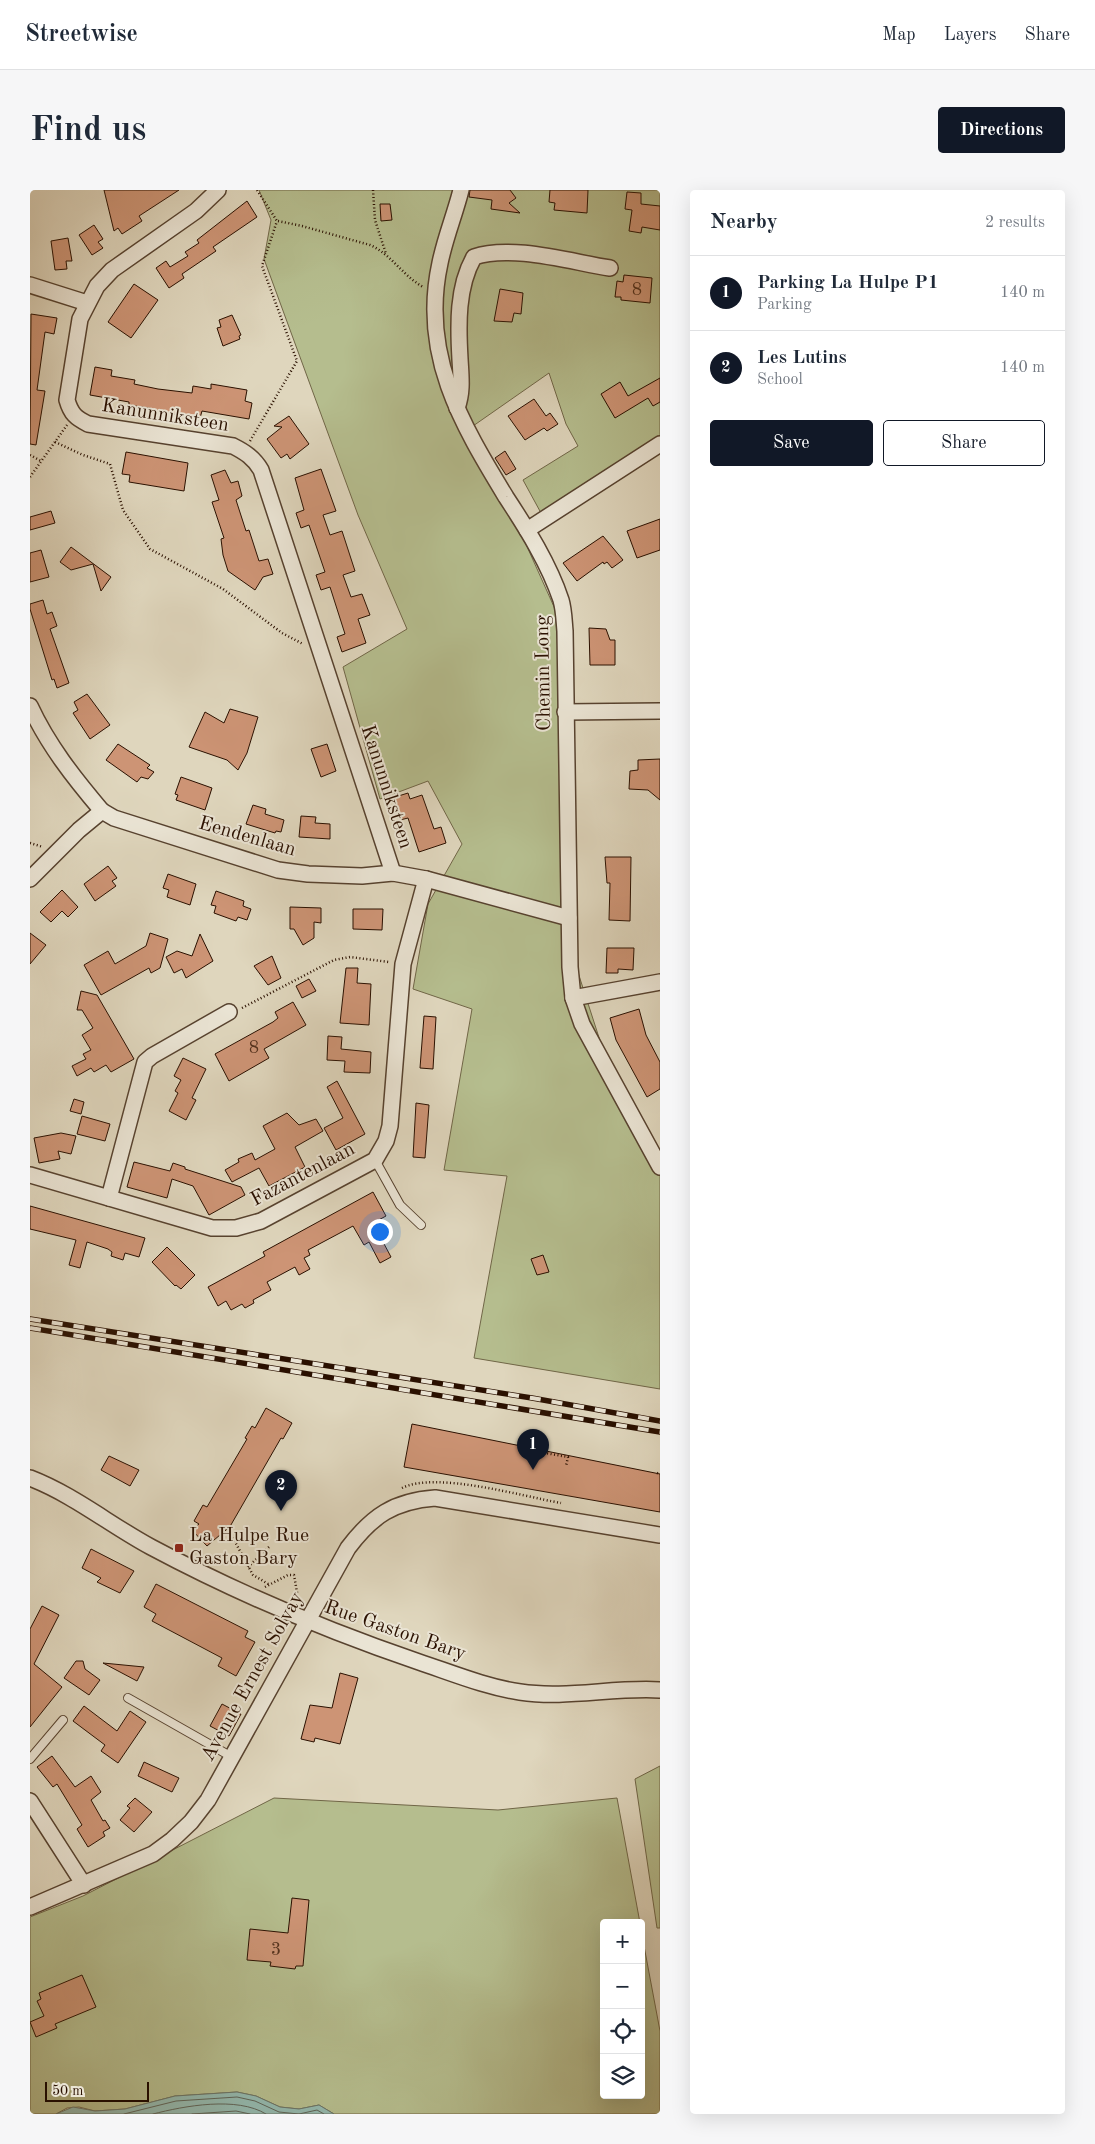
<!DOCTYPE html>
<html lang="en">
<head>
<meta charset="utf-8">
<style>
  body { margin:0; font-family:"Old Standard TT",serif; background:#f6f6f7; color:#1f2937 }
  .controls { position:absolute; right:15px; bottom:15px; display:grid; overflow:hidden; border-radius:5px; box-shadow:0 5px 20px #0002 }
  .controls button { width:45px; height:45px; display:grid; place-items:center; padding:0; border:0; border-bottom:1px solid #e0e1e3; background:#fff; color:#1f2937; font:25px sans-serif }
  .scale { position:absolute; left:15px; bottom:12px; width:104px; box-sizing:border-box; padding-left:5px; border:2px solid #2a1000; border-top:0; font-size:14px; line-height:18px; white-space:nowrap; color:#2a1000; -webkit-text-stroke:4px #eae4d4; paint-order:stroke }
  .you { position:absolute; left:349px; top:1041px; width:18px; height:18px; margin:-12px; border:4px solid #fff; border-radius:50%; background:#1a73e8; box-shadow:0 0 0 8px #1a73e833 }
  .badge { display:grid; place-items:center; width:32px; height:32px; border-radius:50%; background:#111827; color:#fff; font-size:16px; font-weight:700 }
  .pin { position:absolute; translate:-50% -41px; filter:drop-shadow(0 1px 2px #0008) }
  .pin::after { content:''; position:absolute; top:26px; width:18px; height:15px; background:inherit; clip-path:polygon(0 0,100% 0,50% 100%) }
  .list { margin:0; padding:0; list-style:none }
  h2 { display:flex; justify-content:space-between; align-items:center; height:65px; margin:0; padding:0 20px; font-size:21px }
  h2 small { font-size:16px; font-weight:400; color:#747a83 }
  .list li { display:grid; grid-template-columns:32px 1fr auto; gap:15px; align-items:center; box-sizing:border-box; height:75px; padding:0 20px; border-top:1px solid #e0e1e3 }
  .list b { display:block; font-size:19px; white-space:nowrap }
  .list p { margin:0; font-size:16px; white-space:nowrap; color:#747a83 }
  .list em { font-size:16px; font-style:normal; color:#747a83 }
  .actions { display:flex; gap:10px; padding:15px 20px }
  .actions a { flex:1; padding:11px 0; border:1px solid #111827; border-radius:5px; text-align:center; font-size:18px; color:#111827 }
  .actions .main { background:#111827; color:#fff }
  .icon { flex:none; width:28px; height:28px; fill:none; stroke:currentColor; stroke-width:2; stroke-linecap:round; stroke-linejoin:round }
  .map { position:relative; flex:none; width:630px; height:1924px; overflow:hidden; border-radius:5px }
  header { display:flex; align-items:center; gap:30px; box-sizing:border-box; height:70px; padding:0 25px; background:#fff; border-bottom:1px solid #e0e1e3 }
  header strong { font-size:24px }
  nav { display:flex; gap:28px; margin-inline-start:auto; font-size:18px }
  .intro { display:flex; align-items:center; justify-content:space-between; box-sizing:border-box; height:120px; padding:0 30px }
  h1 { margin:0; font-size:35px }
  .button { padding:12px 22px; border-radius:5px; background:#111827; color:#fff; font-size:18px; font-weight:700 }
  main { display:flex; gap:30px; padding:0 30px }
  aside { flex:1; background:#fff; border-radius:5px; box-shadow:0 5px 20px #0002 }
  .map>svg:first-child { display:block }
</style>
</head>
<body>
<header>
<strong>Streetwise</strong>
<nav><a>Map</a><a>Layers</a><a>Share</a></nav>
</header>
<div class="intro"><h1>Find us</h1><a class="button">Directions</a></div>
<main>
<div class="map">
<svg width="630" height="1924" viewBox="0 0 630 1924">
  <rect width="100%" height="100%" fill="#dfd6bd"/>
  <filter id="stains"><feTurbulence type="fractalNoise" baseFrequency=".004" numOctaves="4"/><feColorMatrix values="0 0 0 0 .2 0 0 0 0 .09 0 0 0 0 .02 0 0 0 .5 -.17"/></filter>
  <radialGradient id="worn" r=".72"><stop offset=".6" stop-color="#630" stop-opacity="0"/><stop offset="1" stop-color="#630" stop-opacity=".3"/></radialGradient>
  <g fill="#b5bd8e" stroke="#706647">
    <polygon points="229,0 630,0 630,249 511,323 493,290 548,256 536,234 519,183 443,236 525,419 529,469 533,736 574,863 630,962 630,1199 444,1168 477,986 414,980 442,819 383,799 398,714 432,654 398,591 350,609 313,477 377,439 328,325 234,69 241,30"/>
    <polygon points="630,1576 630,1738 627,1738 605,1589"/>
    <polygon points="244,1608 468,1620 587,1608 610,1733 574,1733 574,1905 611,1905 611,1740 630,1841 630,1924 304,1924 289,1915 269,1919 250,1917 226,1906 207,1902 145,1906 95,1919 65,1921 49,1917 37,1918 26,1924 0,1924 0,1727 53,1706"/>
  </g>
  <polygon fill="#93b9af" stroke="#697569" points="207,1902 226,1906 250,1917 269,1919 289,1915 304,1924 26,1924 43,1917 65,1921 95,1919 145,1906"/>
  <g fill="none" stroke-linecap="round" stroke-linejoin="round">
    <g stroke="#5e6458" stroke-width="1">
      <polyline points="94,1924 146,1911 207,1907 225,1911 249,1922 269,1924 287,1920 294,1924"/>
      <path d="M123 1924C154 1916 207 1906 236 1924"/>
      <polyline points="162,1924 206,1921 220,1924"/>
    </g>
  </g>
  <g fill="#cd9475" stroke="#2a1000">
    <polygon points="74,0 149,0 109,26 112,31 92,44 88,38 84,41"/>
    <polygon points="440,0 480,0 486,8 479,13 490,23 461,19 462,10 439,7"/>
    <polygon points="520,0 558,0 557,23 524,20 525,13 519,12"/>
    <polygon points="597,2 611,3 611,14 630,16 630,40 612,37 611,43 599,41 602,20 595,19"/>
    <polygon points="217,11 227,27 183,57 186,61 152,84 154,88 139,98 126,78 136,71 140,77 158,66 155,62 169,53 167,50"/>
    <polygon points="350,14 360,14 362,30 351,31"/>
    <polygon points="64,35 73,49 68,52 73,58 62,65 49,45"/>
    <polygon points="38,48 42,71 36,71 37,79 25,80 21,51"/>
    <polygon points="594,85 622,88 620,113 591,110 591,107 585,107 587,91 593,92"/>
    <polygon points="104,94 128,110 101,148 78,132"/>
    <polygon points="470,99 493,103 491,124 484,123 482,132 464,131"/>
    <polygon points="1,124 27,128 24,144 15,142 7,200 15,201 6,255 0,254"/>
    <polygon points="202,125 211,145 209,146 210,149 193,156 187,138 191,137 189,130"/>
    <polygon points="65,177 82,180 81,186 105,190 104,194 128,199 162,203 163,196 181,199 181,194 217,200 215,211 222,213 219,229 172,221 170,228 124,221 124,219 99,215 99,212 60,205"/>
    <polygon points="630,188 630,212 623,216 618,208 585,228 571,204 590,192 598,206"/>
    <polygon points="504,209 516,226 520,223 528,234 517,241 514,238 495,250 478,226"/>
    <polygon points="259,226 279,254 260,269 257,264 251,268 237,249 252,237 244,236"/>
    <polygon points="475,261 486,279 476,285 465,268"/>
    <polygon points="96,262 158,273 154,301 99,292 100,285 92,284"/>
    <polygon points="291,279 306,321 293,325 300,345 312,341 325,381 313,385 321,407 332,404 340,425 328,429 336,453 312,462 307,447 315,444 300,397 291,400 286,385 295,382 279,335 271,338 266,323 274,320 265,288"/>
    <polygon points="195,280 201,293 208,291 212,306 206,310 216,341 219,340 229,371 238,369 243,384 233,387 225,400 198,381 193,365 191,349 194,348 182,312 189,310 181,285"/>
    <polygon points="21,321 25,333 0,340 0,327"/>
    <polygon points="630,329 630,360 607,368 597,341"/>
    <polygon points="573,346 593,370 582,378 577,372 574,374 573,372 547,391 533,373"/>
    <polygon points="41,357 81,387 71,401 63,374 41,380 30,372"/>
    <polygon points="11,360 19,387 0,392 0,363"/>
    <polygon points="13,410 17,424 22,422 27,436 20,439 39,493 27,498 24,489 22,490 0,419 0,414"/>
    <polygon points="559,438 576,439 580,450 585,450 585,475 560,475"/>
    <polygon points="57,504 80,535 60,549 43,523 48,520 44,512"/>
    <polygon points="200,519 228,527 217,563 208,580 197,570 159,557 175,522 194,533"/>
    <polygon points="88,554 120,575 117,578 124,582 118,589 111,587 107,592 76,570"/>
    <polygon points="297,554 306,581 291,587 281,559"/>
    <polygon points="630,569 630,610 618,600 599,599 600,581 608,580 608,570"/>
    <polygon points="151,587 182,598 175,620 146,610 148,605 145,604"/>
    <polygon points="378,603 380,609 392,605 404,639 411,637 416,653 389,662 378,628 370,630 362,608"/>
    <polygon points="223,615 236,619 235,624 254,630 251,642 246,641 245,643 216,634"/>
    <polygon points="271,626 286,627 285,633 300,634 300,649 269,647"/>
    <polygon points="575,667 601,667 600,731 579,730 580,693 577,693"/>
    <polygon points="78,676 87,688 82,691 86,696 65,711 54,694"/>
    <polygon points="138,684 166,694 160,715 137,707 139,700 133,698"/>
    <polygon points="32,700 48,717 38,727 32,721 21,732 10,722"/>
    <polygon points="186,701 214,711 213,716 221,719 217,730 208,727 206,731 184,723 186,716 181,715"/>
    <polygon points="260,717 291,718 291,733 284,732 284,748 273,755 264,739 260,739"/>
    <polygon points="323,719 353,719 352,740 323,739"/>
    <polygon points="0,743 16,755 0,774"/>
    <polygon points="120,743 138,749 130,778 121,783 119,778 71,805 54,775 78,761 85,774 116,756"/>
    <polygon points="170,744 183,771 156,788 152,779 144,783 136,767 147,761 162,766"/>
    <polygon points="577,758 604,758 603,780 588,779 588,783 576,783"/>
    <polygon points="242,766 251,788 238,795 224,776"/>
    <polygon points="316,778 328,778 327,793 341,794 339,835 310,833"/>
    <polygon points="279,789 286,801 272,808 266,796"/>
    <polygon points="51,801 67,805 104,869 81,882 76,875 64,882 61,878 47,886 42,876 56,869 53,864 61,860 52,845 63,838 52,820 47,820"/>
    <polygon points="263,812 276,835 234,859 239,868 199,891 185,864 243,832 248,828 245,822"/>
    <polygon points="609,819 616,845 630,872 630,899 617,907 586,850 580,828"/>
    <polygon points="394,826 406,827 403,879 390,878"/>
    <polygon points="298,846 312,847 311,859 341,862 340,883 314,882 315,871 297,870"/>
    <polygon points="153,868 176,879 162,908 166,910 156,930 139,921 148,903 145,901 151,890 144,886"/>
    <polygon points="307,891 335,944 306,960 294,938 313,928 297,897"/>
    <polygon points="44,909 54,912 51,924 40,921"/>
    <polygon points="386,913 399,915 395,968 383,967"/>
    <polygon points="257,923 269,935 286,929 293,941 265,957 275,977 239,996 229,978 202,992 195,980 209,972 208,969 222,963 225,970 245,959 233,936"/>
    <polygon points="52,926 80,934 75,951 47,944"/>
    <polygon points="31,943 46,946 41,964 28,961 30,969 9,973 4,948"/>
    <polygon points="104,972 140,981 143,973 155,977 155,979 211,997 215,1005 179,1025 163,996 142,989 137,1008 97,997"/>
    <polygon points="343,1002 356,1026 343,1033 361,1067 350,1073 339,1052 334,1055 323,1036 278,1060 280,1065 274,1068 280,1079 269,1085 265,1077 237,1092 241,1100 223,1110 224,1113 215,1118 212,1114 201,1120 196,1111 188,1116 178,1097 235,1066 233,1062"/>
    <polygon points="0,1016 115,1048 109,1067 95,1063 93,1070 81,1066 82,1062 78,1059 57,1052 50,1078 39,1075 46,1050 0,1039"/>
    <polygon points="137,1057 165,1085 151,1099 146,1095 145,1096 122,1072"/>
    <polygon points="513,1065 519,1082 507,1085 501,1069"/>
    <polygon points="236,1218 262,1233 253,1249 251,1248 198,1340 197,1339 177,1356 162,1340 169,1334 164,1331 173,1315 177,1317 217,1249 215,1248 222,1236 225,1238"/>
    <polygon points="382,1234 630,1284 630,1322 374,1277"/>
    <polygon points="79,1266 109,1280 100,1296 71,1280"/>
    <polygon points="61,1359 104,1381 90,1403 67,1392 71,1388 52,1378"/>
    <polygon points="126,1394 218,1441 215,1447 225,1452 206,1486 188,1476 192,1468 122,1431 126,1424 114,1417"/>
    <polygon points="12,1416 29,1425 4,1474 32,1497 0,1537 0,1439"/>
    <polygon points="46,1471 53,1471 55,1479 70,1490 59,1505 34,1488"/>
    <polygon points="73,1473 114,1477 107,1491"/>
    <polygon points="310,1483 328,1488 310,1554 285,1548 284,1552 271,1549 280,1515 302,1518"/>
    <polygon points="192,1514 211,1524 199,1546 180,1536"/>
    <polygon points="54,1516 87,1541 100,1521 116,1532 88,1573 71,1561 75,1555 43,1531"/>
    <polygon points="22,1566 45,1597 61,1586 71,1602 61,1610 73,1631 75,1630 80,1638 73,1642 75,1646 58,1657 47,1639 52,1635 27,1594 23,1597 7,1577"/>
    <polygon points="114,1572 149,1588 142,1602 108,1586"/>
    <polygon points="105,1608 122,1622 104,1642 90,1630 100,1618 97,1616"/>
    <polygon points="262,1708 279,1710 273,1776 266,1776 265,1779 240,1776 241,1772 217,1770 220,1739 258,1743"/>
    <polygon points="52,1785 66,1817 25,1834 27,1838 6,1847 0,1832 14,1826 7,1811 11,1809 9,1803"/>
  </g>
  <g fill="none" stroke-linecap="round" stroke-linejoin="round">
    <g stroke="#57422f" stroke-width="10">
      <g id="lane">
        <polyline points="345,970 370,1015 391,1035"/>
        <polyline points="98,1508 202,1567"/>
        <polyline points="0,1569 33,1530"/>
      </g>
    </g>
    <g stroke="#57422f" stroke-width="18">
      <g id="street">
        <path d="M188 0 166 21 82 80 67 96 50 129 37 210C41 224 46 228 58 234L203 256C215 262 224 268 231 280L363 683"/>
        <path d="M431 0C425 24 415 48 410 73 390 164 431 233 476 307 497 339 519 374 531 410 534 420 534 431 535 441L540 777 543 808 552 834 630 977"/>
        <polyline points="0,95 57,113"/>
        <path d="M427 218C433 201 431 187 430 169 428 135 427 97 444 67 481 54 541 72 580 78"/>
        <polyline points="497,340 630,254"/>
        <path d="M0 516C18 555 44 588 72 621"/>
        <polyline points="535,522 630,521"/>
        <polyline points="0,689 49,640 72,621 84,628 248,680 278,684 332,686 363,683 396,689 539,728"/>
        <polyline points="543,808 630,792"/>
        <polyline points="0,985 182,1038 206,1038 231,1031 345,970 356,951 360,936 373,774 396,689"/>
        <polyline points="79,1008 115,872 122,866 199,822"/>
        <path d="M0 1288C44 1305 80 1335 121 1357 209 1404 295 1440 389 1472 422 1483 456 1497 490 1502 536 1509 584 1497 630 1500"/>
        <polyline points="0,1611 54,1695"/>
        <path d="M0 1717 123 1664 142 1650 161 1632 178 1610 318 1358C342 1326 364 1311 405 1308L630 1345"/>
      </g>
    </g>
    <g stroke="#2a1000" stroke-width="2.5" stroke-dasharray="1 2.5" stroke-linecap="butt">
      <polyline points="227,0 247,31"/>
      <polyline points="343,0 345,30 356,64"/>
      <path d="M248 31 272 36 340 55C361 64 372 85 393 97"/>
      <polyline points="220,251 267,171 232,76 247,31"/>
      <polyline points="25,252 53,265 80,274 93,320 120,359 193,399 252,443 273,454"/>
      <polyline points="0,265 11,271"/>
      <polyline points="0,287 37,235"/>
      <polyline points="0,653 13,657"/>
      <polyline points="212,818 304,770 320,767 359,772"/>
      <polyline points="493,1259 538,1267 536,1276"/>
      <polyline points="627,1283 630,1284"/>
      <path d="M372 1298C406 1281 491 1306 531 1313"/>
      <polyline points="195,1340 204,1350 223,1385 240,1395"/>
      <polyline points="218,1377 239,1357"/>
      <polyline points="235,1397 258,1385 264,1385 268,1408 272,1412"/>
    </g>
    <use href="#lane" stroke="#eae4d4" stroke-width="8"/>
    <use href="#street" stroke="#eae4d4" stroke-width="15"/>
    <g stroke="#2a1000" stroke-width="5.5">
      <g id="rail">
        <polyline points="0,1129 502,1208 630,1231"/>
        <polyline points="0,1138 630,1242"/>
      </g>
    </g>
    <use href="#rail" stroke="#eae4d4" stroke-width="4" stroke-dasharray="11" stroke-linecap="butt"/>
  </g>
  <rect fill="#8f2418" stroke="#eae4d4" stroke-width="2" x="144" y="1353" width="10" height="10" rx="2.5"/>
  <g text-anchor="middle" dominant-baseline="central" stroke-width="4" stroke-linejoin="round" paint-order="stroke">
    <g font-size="18" fill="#53311d">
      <text x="607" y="100">8</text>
      <text x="224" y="858">8</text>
      <text x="246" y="1760">3</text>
    </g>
    <g font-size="20" fill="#2a1000" stroke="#eae4d4">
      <text transform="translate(135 226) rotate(9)">Kanunniksteen</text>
      <text transform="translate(514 483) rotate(-91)">Chemin Long</text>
      <text transform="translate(356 597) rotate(72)">Kanunniksteen</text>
      <text transform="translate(217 647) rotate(16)">Eendenlaan</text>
      <text transform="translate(273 985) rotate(-28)">Fazantenlaan</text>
      <text transform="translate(365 1441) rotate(19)">Rue Gaston Bary</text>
      <text transform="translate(223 1487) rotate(-61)">Avenue Ernest Solvay</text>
    </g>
    <g font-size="20" fill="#2a1000" stroke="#eae4d4" text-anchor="start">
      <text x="159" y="1346">La Hulpe Rue<tspan x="159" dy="23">Gaston Bary</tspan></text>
    </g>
  </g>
  <rect width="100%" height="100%" filter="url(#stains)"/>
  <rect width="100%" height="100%" fill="url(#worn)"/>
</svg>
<div class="controls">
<button>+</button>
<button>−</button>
<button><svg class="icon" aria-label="locate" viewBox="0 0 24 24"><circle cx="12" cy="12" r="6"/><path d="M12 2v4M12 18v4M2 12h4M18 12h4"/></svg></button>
<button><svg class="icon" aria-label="layers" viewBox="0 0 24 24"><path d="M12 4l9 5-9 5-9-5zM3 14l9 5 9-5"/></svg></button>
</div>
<div class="scale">50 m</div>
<div class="you"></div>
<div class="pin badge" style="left:503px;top:1280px">1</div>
<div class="pin badge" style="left:251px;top:1321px">2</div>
</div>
<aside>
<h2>Nearby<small>2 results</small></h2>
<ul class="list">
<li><span class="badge">1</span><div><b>Parking La Hulpe P1</b><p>Parking</p></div><em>140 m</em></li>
<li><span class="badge">2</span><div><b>Les Lutins</b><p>School</p></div><em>140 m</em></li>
</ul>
<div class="actions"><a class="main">Save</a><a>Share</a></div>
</aside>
</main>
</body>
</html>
